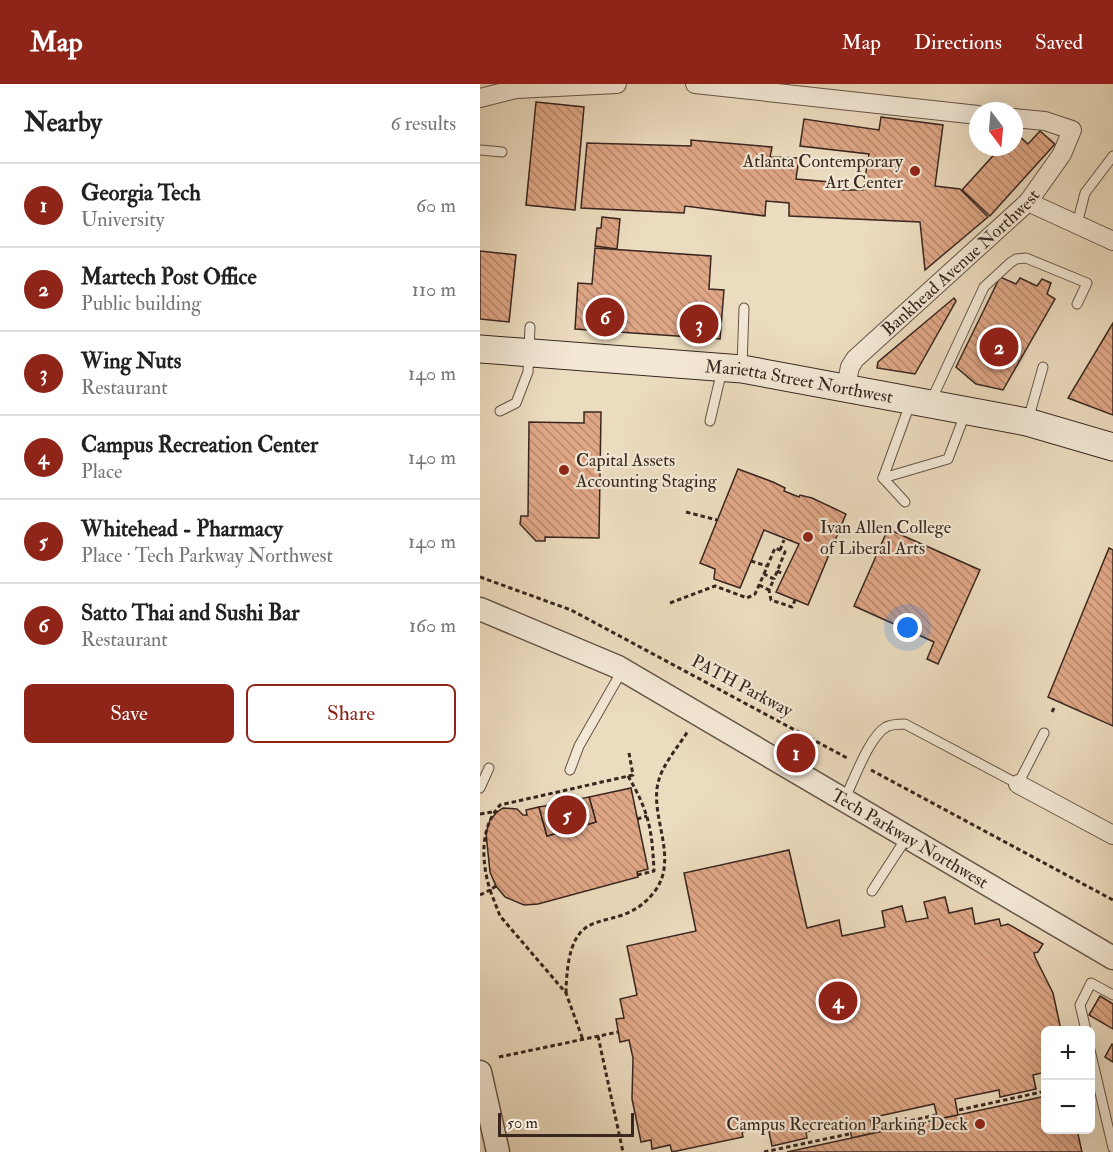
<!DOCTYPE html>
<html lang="en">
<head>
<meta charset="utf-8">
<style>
  body { margin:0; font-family:"IM FELL Double Pica",serif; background:#f6f6f6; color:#222 }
  .controls { position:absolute; right:18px; bottom:18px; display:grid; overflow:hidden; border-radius:9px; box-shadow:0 6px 24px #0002 }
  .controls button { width:54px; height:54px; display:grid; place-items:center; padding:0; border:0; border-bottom:2px solid #e0e0e0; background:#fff; color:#222; font:30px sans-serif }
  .compass { position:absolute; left:489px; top:18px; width:54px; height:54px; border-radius:50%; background:#fff; box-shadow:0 6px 24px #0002; rotate:164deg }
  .scale { position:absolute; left:18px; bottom:15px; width:136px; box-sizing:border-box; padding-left:6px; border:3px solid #38261f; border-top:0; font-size:16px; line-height:21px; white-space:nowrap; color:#38261f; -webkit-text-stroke:4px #f3e8d5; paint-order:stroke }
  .you { position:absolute; left:428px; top:544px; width:21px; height:21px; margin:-15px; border:4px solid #fff; border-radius:50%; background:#1a73e8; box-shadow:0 0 0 9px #1a73e833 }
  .badge { display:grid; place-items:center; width:39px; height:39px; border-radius:50%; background:#8f2418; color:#fff; font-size:20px; font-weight:700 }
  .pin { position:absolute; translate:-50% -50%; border:3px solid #fff; box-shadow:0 2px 6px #0006 }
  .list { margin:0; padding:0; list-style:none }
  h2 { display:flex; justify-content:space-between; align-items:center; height:78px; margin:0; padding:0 24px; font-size:26px }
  h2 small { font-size:20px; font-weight:400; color:#767676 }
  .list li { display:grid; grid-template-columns:39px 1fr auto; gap:18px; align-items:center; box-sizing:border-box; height:84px; padding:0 24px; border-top:2px solid #e0e0e0 }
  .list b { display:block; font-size:22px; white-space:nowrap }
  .list p { margin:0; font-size:20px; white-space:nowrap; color:#767676 }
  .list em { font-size:20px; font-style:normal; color:#767676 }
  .actions { display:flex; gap:12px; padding:18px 24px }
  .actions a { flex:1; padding:14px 0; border:2px solid #8f2418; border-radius:9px; text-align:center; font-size:21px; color:#8f2418 }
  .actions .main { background:#8f2418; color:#fff }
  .map { position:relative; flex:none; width:633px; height:1068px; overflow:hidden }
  header { display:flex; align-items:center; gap:36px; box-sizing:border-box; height:84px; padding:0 30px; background:#8f2418; color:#fff }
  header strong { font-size:28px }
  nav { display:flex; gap:33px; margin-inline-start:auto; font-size:21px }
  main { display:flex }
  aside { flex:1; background:#fff }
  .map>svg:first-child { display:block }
</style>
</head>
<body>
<header>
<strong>Map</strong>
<nav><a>Map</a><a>Directions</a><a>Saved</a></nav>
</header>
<main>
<aside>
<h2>Nearby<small>6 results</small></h2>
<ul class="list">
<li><span class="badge">1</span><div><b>Georgia Tech</b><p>University</p></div><em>60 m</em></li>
<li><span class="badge">2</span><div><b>Martech Post Office</b><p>Public building</p></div><em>110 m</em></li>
<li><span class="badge">3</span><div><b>Wing Nuts</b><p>Restaurant</p></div><em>140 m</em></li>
<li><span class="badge">4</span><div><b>Campus Recreation Center</b><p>Place</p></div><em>140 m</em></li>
<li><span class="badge">5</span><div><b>Whitehead - Pharmacy</b><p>Place · Tech Parkway Northwest</p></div><em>140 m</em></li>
<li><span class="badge">6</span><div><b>Satto Thai and Sushi Bar</b><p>Restaurant</p></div><em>160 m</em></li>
</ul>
<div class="actions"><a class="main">Save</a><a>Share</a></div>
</aside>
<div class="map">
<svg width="633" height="1068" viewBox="0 0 633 1068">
  <defs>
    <pattern id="building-back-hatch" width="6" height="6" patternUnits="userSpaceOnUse" patternTransform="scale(1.5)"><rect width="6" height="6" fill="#e0a787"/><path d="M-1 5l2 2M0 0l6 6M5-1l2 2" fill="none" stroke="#b7886e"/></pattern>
  </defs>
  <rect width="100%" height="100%" fill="#ecdcbf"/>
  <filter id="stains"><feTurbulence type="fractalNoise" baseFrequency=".00333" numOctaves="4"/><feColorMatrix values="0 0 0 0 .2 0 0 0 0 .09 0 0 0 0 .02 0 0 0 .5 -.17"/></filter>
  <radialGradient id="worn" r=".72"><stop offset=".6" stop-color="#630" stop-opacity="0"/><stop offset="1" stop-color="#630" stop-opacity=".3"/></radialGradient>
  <g fill="url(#building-back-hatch)" stroke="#38261f" stroke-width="1.5">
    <polygon points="56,18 104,23 95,126 46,121"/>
    <polygon points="401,33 463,41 455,102 480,105 508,133 445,186 440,138 309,132 309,119 286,117 285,132 205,122 204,129 101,124 107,59 211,62 211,56 292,63 290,73 319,74 316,95 362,99 361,106 383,106 389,70 320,62 324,35 399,46"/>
    <polygon points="560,47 575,60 510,132 482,106 521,63 534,63 535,48 548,60"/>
    <polygon points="122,133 140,135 137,165 115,162 117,144 121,144"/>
    <polygon points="115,164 231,172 229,205 244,206 240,255 95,245 98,199 112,200"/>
    <polygon points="0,167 36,171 29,238 0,235"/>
    <polygon points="520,193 536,200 540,194 557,202 562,195 571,199 567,210 575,215 523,306 496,300 476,283"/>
    <polygon points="474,214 476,217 435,290 397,284 398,278"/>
    <polygon points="633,239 633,331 588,314"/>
    <polygon points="104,328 121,328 119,454 65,453 65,457 56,457 40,440 41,432 48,432 49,338 104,339"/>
    <polygon points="258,385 293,398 305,404 304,407 319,413 320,411 332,414 366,430 328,521 296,508 319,460 284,446 260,504 234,495 235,485 220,479"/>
    <polygon points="408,445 500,486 458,580 447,575 454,558 374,522"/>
    <polygon points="629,464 633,466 633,642 568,613"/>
    <polygon points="151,704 168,785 157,788 158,793 58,820 44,821 25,813 16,802 10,788 6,749 10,736 17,728 23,724 37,725 43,731 47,731 46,726 59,723 67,752 116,738 109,713"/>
    <polygon points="109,713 116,738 67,752 59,723"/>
    <polygon points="309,766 327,844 359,836 362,852 405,843 402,827 422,822 426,838 448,834 444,818 465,813 469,829 492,824 495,840 519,835 521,842 528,840 563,860 558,868 554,869 555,873 573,909 581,946 566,946 566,988 553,991 556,1005 520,1013 519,1006 475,1015 478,1031 458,1035 454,1020 390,1034 393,1049 372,1054 368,1038 326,1048 327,1054 292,1062 288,1043 262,1048 263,1053 192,1068 190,1061 172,1065 171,1056 161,1058 152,1015 153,974 149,956 140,958 136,935 144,934 140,915 157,911 147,862 216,847 204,789"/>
    <polygon points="620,912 633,920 633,945 609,931"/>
    <polygon points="632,960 633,961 633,978 625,973"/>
    <polygon points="566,1012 566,1046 597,1046 602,1068 307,1068"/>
  </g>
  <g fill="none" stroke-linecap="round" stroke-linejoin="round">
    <g stroke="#655447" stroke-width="11">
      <g id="service">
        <polyline points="0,66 22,68"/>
        <polyline points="597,140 605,109 633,72"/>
        <polyline points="262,283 264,224"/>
        <polyline points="451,317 504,203 530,179 536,175 546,174 607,199 597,220"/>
        <polyline points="20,327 36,319 48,288 50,243"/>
        <polyline points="548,336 563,283"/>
        <polyline points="230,337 242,286"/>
        <polyline points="403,394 468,375 485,330"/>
        <polyline points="403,394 430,320"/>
        <polyline points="403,394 425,418"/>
        <polyline points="90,686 99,662 143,585"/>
        <polyline points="0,704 9,684"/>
        <path d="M365 714C374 696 389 653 406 643 412 640 419 640 425 640L538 700 564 649"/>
        <polyline points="392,807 427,753"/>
        <polyline points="606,946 600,921 611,899 633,911"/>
        <polyline points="610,966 633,1064"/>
      </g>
    </g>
    <g stroke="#655447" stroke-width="20">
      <g id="minor">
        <polyline points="215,0 498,31"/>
        <polyline points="0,14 36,5 137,0"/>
        <polyline points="548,118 633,157"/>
        <path id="s1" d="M365 306 370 283 375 275 548 118 582 70 592 46 565 37 534 34"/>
        <polyline points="538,700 633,751"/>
      </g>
    </g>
    <g stroke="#655447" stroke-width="25">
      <g id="tertiary">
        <path id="s2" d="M0 525 138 583 633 874"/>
        <polyline points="0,988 18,1068"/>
      </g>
    </g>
    <g stroke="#38261f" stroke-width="29">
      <g id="secondary">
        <path id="s3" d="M0 265 262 285 547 338 633 363"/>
      </g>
    </g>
    <g stroke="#38261f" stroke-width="3" stroke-dasharray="4.5 3" stroke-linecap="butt">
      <polyline points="206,428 237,436"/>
      <polyline points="300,466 304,456"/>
      <polyline points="271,477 287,482"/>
      <polyline points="297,487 304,490"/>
      <polyline points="284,490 295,464 305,468 294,495"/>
      <polyline points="0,493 91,526 369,675"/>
      <polyline points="279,501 289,506"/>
      <polyline points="190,519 235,502 267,514 275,510 284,490 294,495 289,506 291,516 312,523 315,516"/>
      <polyline points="572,628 575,622"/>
      <polyline points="391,686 633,816"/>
      <path d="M148 692C169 728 172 745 174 787L157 791"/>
      <polyline points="0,730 12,728"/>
      <polyline points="157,735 167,732"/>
      <polyline points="16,802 10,806 20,832 86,909 103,956"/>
      <path d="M0 811 10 806C1 776 0 744 20 721L153 691 149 669"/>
      <path d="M86 909C88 805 135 859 175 807 199 774 170 734 178 699 182 681 198 663 208 647"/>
      <polyline points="118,952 143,1068"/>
      <polyline points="19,973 138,948"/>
      <polyline points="479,1026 566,1007"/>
      <polyline points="394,1045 456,1031"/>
      <polyline points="284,1068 369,1050"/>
    </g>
    <use href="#service" stroke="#f3e8d5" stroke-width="9"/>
    <use href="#minor" stroke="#f3e8d5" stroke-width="18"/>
    <use href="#tertiary" stroke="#f3e8d5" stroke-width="22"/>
    <use href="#secondary" stroke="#f3e8d5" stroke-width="27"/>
  </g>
  <g fill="#8f2418" stroke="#f3e8d5" stroke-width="2">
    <circle cx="435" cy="87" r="6"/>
    <circle cx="84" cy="386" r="6"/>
    <circle cx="328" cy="453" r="6"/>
    <circle cx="500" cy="1040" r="6"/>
  </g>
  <g text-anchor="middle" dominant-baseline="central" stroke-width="4.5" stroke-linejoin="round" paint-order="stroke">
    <g font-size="18" fill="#38261f" stroke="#f3e8d5" text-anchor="end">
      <text x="423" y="77">Atlanta Contemporary<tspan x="423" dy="21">Art Center</tspan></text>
      <text x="96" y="376" text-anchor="start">Capital Assets<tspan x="96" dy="21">Accounting Staging</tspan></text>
      <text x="340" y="443" text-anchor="start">Ivan Allen College<tspan x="340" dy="21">of Liberal Arts</tspan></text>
      <text x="488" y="1040">Campus Recreation Parking Deck</text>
    </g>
    <g font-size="18" fill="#38261f" stroke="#f3e8d5">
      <text stroke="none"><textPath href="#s1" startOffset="176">Bankhead Avenue Northwest</textPath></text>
      <text stroke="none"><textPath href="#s3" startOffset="321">Marietta Street Northwest</textPath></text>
      <text transform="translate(262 602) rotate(28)">PATH Parkway</text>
      <text stroke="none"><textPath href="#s2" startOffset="488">Tech Parkway Northwest</textPath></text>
    </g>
  </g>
  <rect width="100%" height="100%" filter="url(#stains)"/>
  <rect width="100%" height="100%" fill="url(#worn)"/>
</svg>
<div class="controls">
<button>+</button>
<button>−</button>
</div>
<svg class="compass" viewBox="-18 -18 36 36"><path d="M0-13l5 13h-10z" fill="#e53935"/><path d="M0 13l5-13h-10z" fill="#767676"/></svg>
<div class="scale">50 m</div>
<div class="you"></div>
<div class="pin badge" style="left:316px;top:669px">1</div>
<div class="pin badge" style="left:519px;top:263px">2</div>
<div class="pin badge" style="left:219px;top:240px">3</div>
<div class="pin badge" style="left:358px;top:917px">4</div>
<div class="pin badge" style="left:87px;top:731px">5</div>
<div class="pin badge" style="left:125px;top:233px">6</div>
</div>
</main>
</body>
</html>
